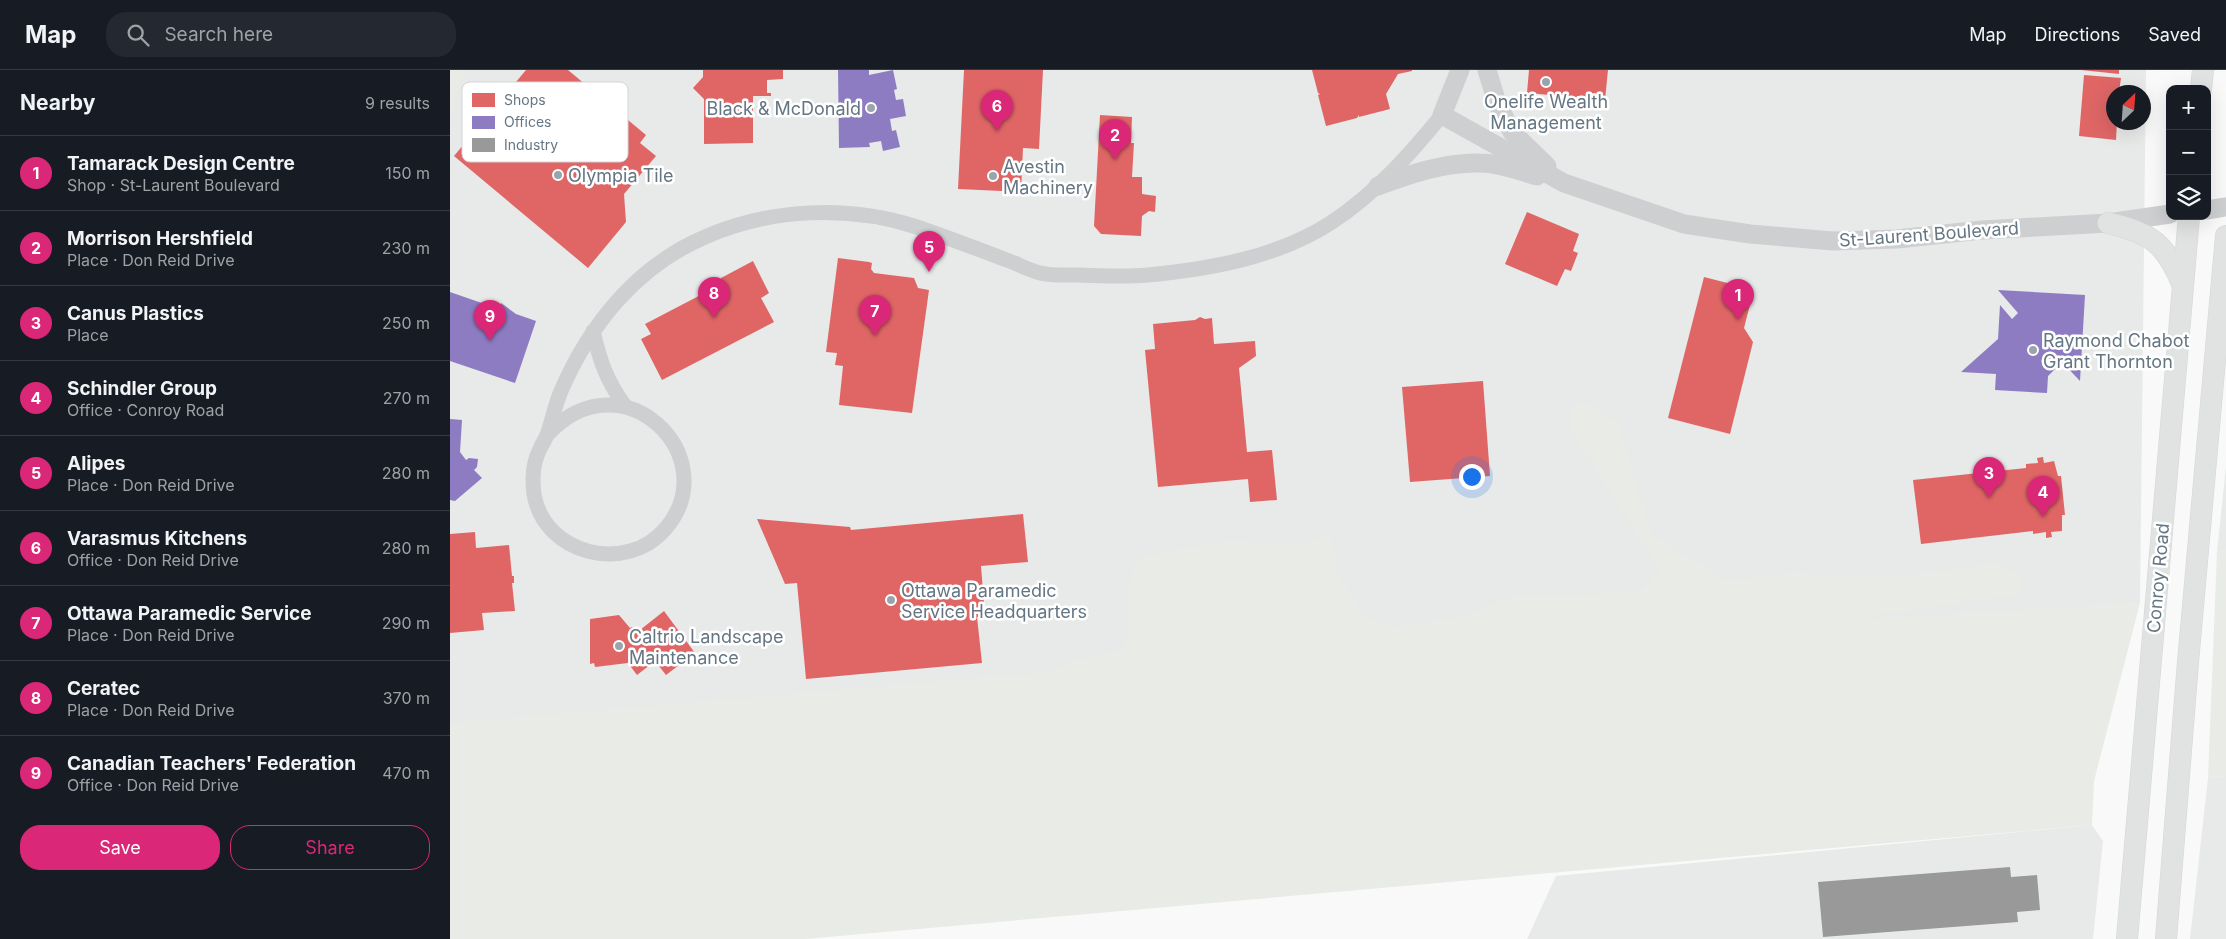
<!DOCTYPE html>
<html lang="en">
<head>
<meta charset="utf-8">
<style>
  body { margin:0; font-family:Inter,sans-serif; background:#242831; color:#f1f3f6 }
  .controls { position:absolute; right:15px; top:15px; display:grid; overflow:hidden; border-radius:10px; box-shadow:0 5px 20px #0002 }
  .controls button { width:45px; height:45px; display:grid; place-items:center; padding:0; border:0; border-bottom:1px solid #363941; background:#171b24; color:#f1f3f6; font:25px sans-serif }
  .compass { position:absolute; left:1656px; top:15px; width:45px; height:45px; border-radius:50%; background:#171b24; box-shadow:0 5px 20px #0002; rotate:25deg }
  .you { position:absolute; left:1021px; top:406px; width:18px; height:18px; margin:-12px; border:4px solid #fff; border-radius:50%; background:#1a73e8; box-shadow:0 0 0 8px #1a73e833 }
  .badge { display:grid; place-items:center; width:32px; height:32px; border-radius:50%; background:#db2777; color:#fff; font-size:16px; font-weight:700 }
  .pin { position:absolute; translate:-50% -41px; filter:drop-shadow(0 1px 2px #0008) }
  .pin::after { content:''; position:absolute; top:26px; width:18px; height:15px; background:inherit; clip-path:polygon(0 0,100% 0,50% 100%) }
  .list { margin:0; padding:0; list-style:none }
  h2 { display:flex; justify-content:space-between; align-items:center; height:65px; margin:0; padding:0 20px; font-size:21px }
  h2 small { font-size:16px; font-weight:400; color:#9ea1a6 }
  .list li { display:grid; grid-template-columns:32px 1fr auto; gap:15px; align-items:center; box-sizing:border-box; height:75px; padding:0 20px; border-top:1px solid #363941 }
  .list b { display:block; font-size:19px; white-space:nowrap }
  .list p { margin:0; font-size:16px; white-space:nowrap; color:#9ea1a6 }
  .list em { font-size:16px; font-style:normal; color:#9ea1a6 }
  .actions { display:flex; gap:10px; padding:15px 20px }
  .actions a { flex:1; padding:11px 0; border:1px solid #db2777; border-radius:20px; text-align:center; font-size:18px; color:#db2777 }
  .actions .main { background:#db2777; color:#fff }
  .icon { flex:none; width:28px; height:28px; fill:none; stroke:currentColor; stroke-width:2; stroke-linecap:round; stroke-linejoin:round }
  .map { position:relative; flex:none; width:1776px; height:869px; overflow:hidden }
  header { display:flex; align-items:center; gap:30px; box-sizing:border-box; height:70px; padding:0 25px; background:#171b24; border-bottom:1px solid #363941 }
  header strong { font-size:24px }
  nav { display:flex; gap:28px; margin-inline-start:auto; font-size:18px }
  .search { width:350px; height:45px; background:#242831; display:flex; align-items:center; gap:12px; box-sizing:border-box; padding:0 18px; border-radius:20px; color:#9ea1a6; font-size:19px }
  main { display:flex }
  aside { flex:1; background:#171b24 }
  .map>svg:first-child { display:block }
</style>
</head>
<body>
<header>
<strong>Map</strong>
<div class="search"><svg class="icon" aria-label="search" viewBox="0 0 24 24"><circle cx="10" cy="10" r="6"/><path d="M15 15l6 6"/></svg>Search here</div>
<nav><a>Map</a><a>Directions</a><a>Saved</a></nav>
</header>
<main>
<aside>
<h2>Nearby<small>9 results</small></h2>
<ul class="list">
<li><span class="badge">1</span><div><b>Tamarack Design Centre</b><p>Shop · St-Laurent Boulevard</p></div><em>150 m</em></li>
<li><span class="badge">2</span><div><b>Morrison Hershfield</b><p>Place · Don Reid Drive</p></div><em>230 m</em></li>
<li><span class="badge">3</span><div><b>Canus Plastics</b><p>Place</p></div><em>250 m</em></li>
<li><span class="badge">4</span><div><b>Schindler Group</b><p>Office · Conroy Road</p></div><em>270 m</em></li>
<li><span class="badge">5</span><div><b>Alipes</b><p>Place · Don Reid Drive</p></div><em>280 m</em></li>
<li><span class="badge">6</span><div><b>Varasmus Kitchens</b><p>Office · Don Reid Drive</p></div><em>280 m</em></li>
<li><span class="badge">7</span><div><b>Ottawa Paramedic Service</b><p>Place · Don Reid Drive</p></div><em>290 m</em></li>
<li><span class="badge">8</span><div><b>Ceratec</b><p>Place · Don Reid Drive</p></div><em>370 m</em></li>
<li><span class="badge">9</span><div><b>Canadian Teachers' Federation</b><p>Office · Don Reid Drive</p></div><em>470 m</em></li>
</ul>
<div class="actions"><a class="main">Save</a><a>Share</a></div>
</aside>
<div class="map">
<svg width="1776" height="869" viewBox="0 0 1776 869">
  <rect width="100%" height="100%" fill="#f9f9f9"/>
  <g fill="#e8e9e9" fill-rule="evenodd">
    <path d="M0 0H1696L1690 533 151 646 0 660ZM1664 22H1694V52H1664Z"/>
    <polygon points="1776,396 1776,481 1767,482"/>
    <polygon points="1776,706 1776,869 1740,869 1758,708"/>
    <polygon points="1642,755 1653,771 1643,869 1077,869 1106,806"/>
  </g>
  <g fill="#e8ebe6">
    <polygon points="0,0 16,0 0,44"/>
    <polygon points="1136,334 1171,354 1172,368 1202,466 1276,510 1345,503 1413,507 1490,502 1540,494 1555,496 1573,507 1569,524 1403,549 1690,533 1644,711 1642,755 355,869 0,869 0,653 596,602 630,589 674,580 679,560 676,526 686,493 692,486 780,471 852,475 878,464 885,482 885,499 914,547 945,557 1017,546 1061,527 1188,522 1195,518 1210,500 1122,361 1122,340 1128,335"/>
    <polygon points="1776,481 1776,706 1758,708 1767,482"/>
  </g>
  <g fill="#e06666">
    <polygon points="76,0 118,0 196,65 190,73 206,86 174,124 176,152 138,198 4,86"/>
    <polygon points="253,0 333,0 333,9 317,10 317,23 321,23 321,26 303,26 303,73 254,74 254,29 243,18 253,7"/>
    <polygon points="514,0 593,0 589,79 573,78 571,122 508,119"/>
    <polygon points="862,0 962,0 962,1 948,4 936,24 940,39 909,47 909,45 907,48 876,56 868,25 870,24 868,23"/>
    <polygon points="1079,0 1158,0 1155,30 1130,28 1130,26 1127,26 1126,28 1103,25 1104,23 1100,23 1100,25 1077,23"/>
    <polygon points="1631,0 1669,0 1669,4"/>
    <polygon points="1634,5 1671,8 1669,22 1664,22 1664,52 1667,52 1666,70 1629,66"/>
    <polygon points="650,45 682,47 681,73 684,73 682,107 692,107 692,124 706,126 705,142 699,141 692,146 691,166 651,164 644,156"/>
    <polygon points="1077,142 1129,164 1123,181 1128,183 1121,201 1115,199 1107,216 1055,194"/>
    <polygon points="388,188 419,192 422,193 421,199 424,203 464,208 468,218 479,220 462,343 389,335 393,296 385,295 387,283 376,282"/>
    <polygon points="303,191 319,223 311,228 324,252 212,310 191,269 201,264 195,254 266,217 268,221 275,217 271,208"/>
    <polygon points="1254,207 1297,218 1302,227 1294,258 1303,272 1280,364 1218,348"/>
    <polygon points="750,247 755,249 762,248 764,274 805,271 806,286 789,298 797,382 822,380 827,430 800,432 798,409 708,417 695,280 705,279 703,254 745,250"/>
    <polygon points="1033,311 1040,406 960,412 952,317"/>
    <polygon points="1593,387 1594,393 1604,391 1608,406 1611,406 1615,445 1612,445 1612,461 1601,462 1602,467 1596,468 1596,462 1583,464 1583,461 1471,474 1463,410 1576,398 1576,394 1588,393 1587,388"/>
    <polygon points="573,444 578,492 531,496 535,546 527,547 532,593 356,609 347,513 335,514 307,449 400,457 401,460"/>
    <polygon points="25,462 26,478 59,475 62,506 64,506 64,513 62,513 65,541 32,543 34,560 0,563 0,464"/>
    <polygon points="214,541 245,583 216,605 205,591 187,605 178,593 145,597 144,593 140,594 140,549 169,545 180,558 182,557 190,560"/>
  </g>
  <g fill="#8e7cc3">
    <polygon points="388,0 419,0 419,5 443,0 447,19 444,20 446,30 453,29 456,46 440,49 442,61 446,60 450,77 433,81 431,71 419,73 420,77 389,78"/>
    <polygon points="1548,220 1635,225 1630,311 1612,292 1598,306 1597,323 1545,320 1546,304 1511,302 1548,269 1550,235 1562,249 1568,243"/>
    <polygon points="0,222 49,239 51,233 66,244 86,251 65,313 0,291"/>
    <polygon points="0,349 12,350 10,382 16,390 19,388 28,389 27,397 24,400 32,408 5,431 0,430"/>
  </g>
  <polygon fill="#999" points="1560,797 1561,807 1587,805 1590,840 1567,842 1568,852 1373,867 1368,812"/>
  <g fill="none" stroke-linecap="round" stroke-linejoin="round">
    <g stroke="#d5d6d7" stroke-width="22">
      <g id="secondary">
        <polyline points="1751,19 1753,0"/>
        <path d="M1658 153C1702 163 1716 174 1733 216"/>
        <polyline points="1677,869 1739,146"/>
        <polyline points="1716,869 1738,592 1776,166"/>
      </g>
    </g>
    <g stroke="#cecfd0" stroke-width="15">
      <path d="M143 261C150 292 157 311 175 336"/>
      <path d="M98 364C173 284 276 387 216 458 177 505 94 485 84 424 82 409 83 392 90 379 92 374 95 370 97 365 102 351 105 335 111 321 140 254 187 196 255 167 321 138 399 135 467 157 496 167 525 178 554 189 566 193 578 200 590 203 602 206 616 205 628 205 652 206 675 207 698 205 760 199 829 187 882 152 925 124 960 84 992 45"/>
    </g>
    <g stroke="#cecfd0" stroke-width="19">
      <polyline points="1010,0 992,45 1114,113 1234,154 1300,164 1383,171 1447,169 1532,160 1658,153 1720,144"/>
      <polyline points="1037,0 1047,33 1062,62 1097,96"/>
      <path d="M928 116C961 104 995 92 1030 93 1049 93 1070 101 1087 106"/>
      <polyline points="1757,140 1776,137"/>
    </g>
    <use href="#secondary" stroke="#e1e2e2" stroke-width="21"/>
  </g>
  <g fill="#99a4ac" stroke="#fff" stroke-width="2">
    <circle cx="1096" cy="12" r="5"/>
    <circle cx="421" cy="38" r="5"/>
    <circle cx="108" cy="105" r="5"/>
    <circle cx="543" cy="106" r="5"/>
    <circle cx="1583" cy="280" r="5"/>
    <circle cx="441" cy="530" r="5"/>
    <circle cx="169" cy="576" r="5"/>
  </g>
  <g text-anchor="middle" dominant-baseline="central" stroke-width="5" stroke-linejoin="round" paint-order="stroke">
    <g font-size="18" fill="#657683" stroke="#fff" text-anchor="start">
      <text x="1096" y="31" text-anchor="middle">Onelife Wealth<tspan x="1096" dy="21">Management</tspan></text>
      <text x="411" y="38" text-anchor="end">Black &amp; McDonald</text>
      <text x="553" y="96">Avestin<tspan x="553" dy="21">Machinery</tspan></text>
      <text x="118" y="105">Olympia Tile</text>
      <text x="1593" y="270">Raymond Chabot<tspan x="1593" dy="21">Grant Thornton</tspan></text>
      <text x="451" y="520">Ottawa Paramedic<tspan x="451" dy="21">Service Headquarters</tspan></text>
      <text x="179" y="566">Caltrio Landscape<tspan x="179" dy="21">Maintenance</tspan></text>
    </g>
    <g font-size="18" fill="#657683" stroke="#fff">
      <text transform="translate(1479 164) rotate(-4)">St-Laurent Boulevard</text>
      <text transform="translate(1708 508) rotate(-85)">Conroy Road</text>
    </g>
  </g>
  <rect x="12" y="12" width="166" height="80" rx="8" fill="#fff" stroke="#d1d6da" stroke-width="1"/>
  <rect x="22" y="23" width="23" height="14" fill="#e06666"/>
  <rect x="22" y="46" width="23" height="13" fill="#8e7cc3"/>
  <rect x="22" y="68" width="23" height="14" fill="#999"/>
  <g font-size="14" fill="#657683">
    <text x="54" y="35">Shops</text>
    <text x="54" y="57">Offices</text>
    <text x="54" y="80">Industry</text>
  </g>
</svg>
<div class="controls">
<button>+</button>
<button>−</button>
<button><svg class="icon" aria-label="layers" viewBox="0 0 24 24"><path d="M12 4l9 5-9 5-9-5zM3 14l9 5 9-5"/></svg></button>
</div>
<svg class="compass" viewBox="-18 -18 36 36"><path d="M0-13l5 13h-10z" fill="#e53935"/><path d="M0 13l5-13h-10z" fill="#9ea1a6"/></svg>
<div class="you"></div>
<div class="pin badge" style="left:1288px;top:250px">1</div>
<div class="pin badge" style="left:665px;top:90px">2</div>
<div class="pin badge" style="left:1539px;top:428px">3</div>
<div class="pin badge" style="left:1593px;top:447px">4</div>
<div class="pin badge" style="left:479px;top:202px">5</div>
<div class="pin badge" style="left:547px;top:61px">6</div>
<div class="pin badge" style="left:425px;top:266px">7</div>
<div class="pin badge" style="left:264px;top:248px">8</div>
<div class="pin badge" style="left:40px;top:271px">9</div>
</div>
</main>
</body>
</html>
